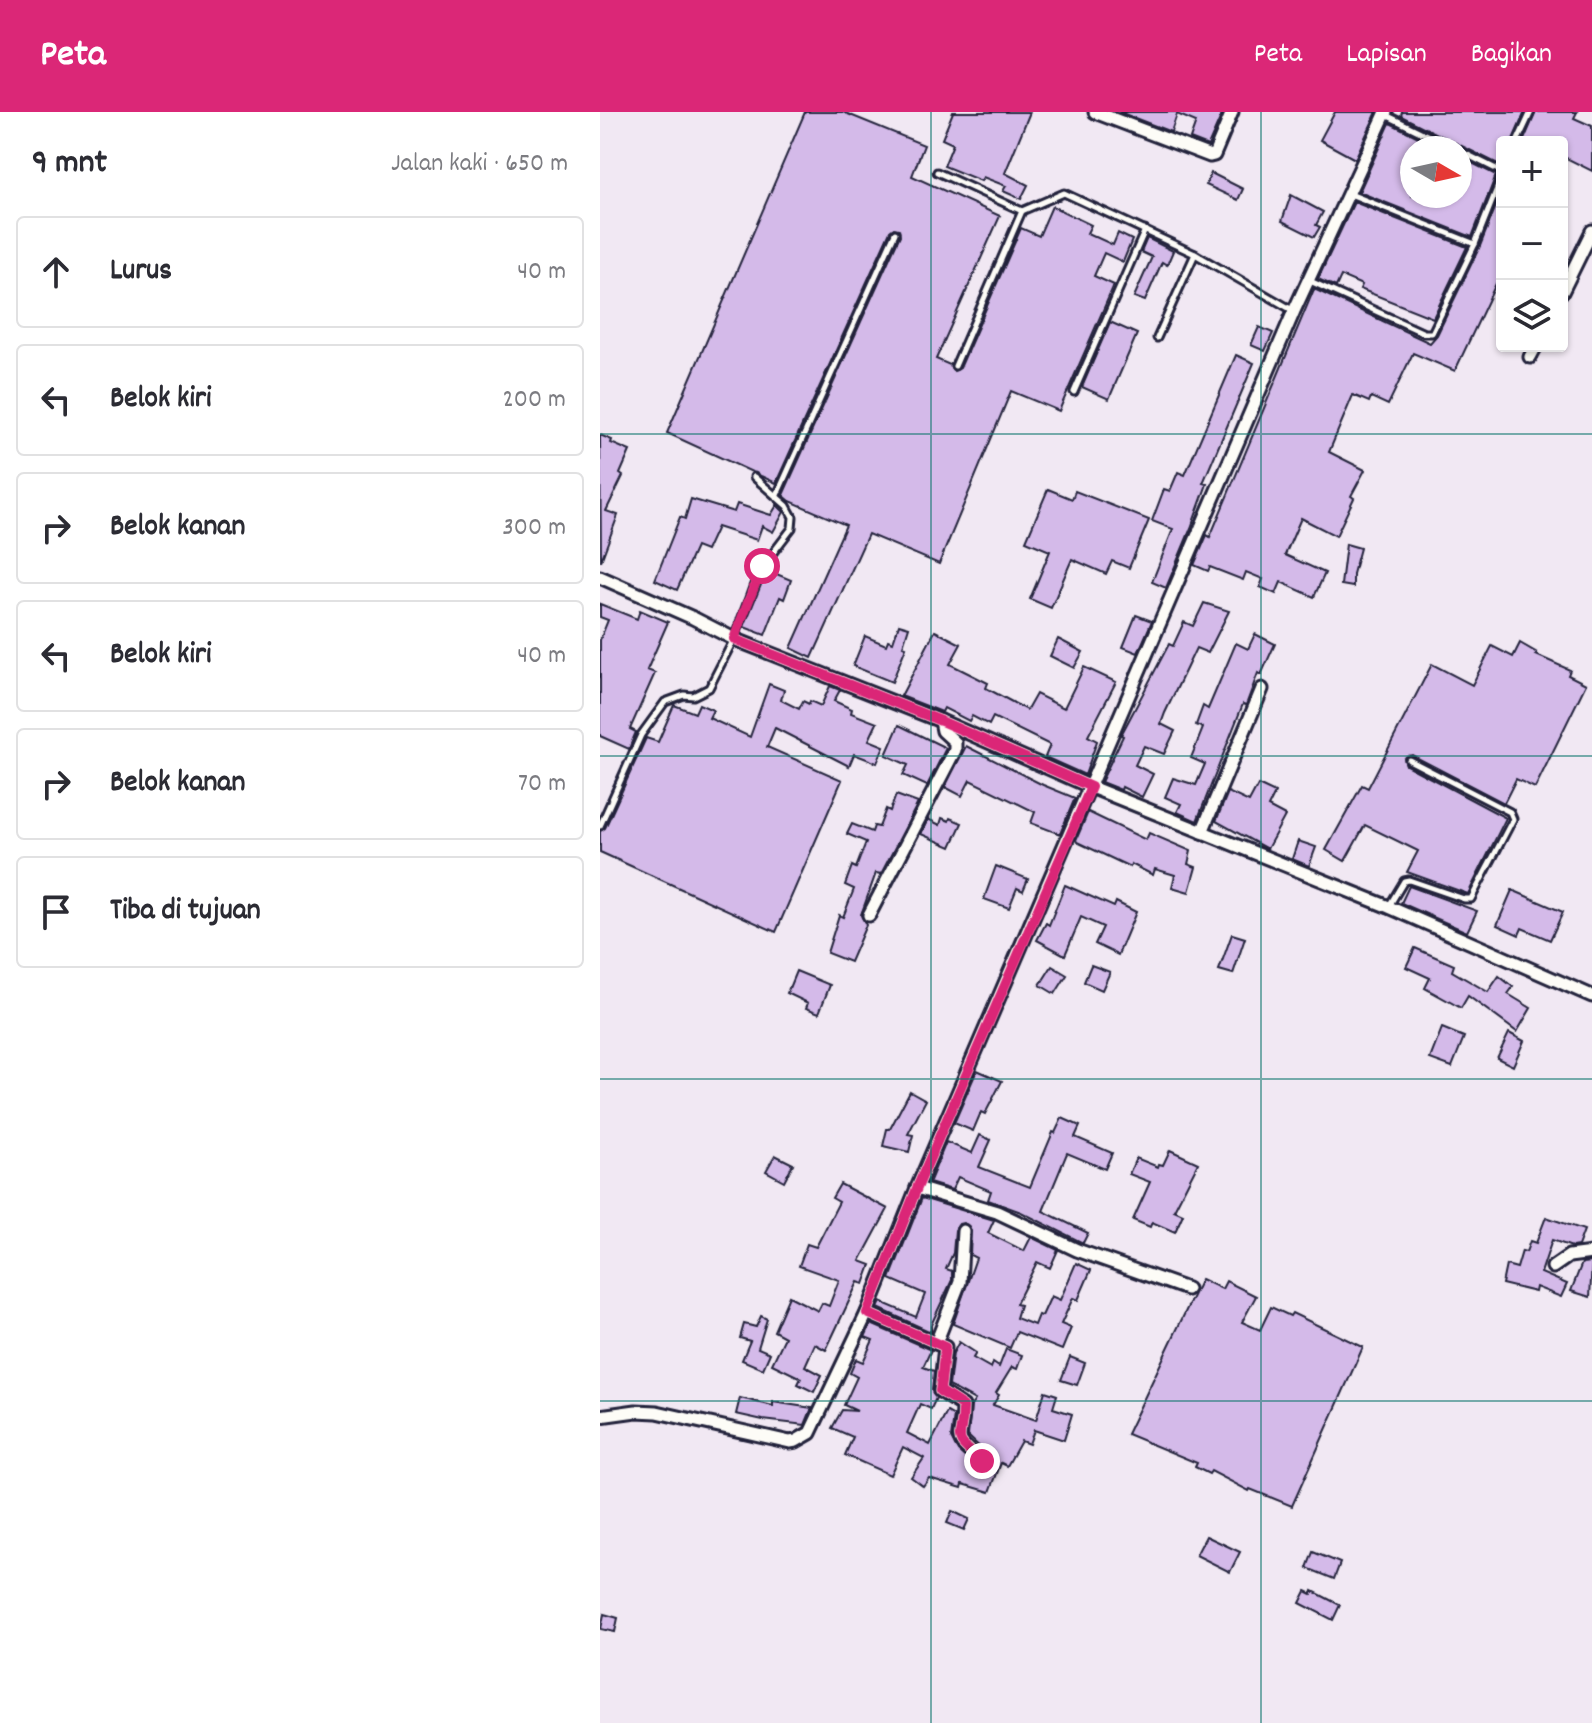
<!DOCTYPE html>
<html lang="id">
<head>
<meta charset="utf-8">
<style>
  body { margin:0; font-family:Dekko,sans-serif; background:#f2f2f3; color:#2b2b33 }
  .controls { position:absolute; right:24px; top:24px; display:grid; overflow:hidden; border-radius:8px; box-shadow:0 2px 6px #0004 }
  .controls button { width:72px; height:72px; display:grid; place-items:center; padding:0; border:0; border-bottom:2px solid #e1e1e2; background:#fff; color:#2b2b33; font:40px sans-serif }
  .compass { position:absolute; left:800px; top:24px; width:72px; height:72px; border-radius:50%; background:#fff; box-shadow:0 2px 6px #0004; rotate:99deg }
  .stop { position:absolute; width:24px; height:24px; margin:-18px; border:6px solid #db2777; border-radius:50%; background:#fff }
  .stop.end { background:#db2777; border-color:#fff; box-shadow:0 2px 8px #0008 }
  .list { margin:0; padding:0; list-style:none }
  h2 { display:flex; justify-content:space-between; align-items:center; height:104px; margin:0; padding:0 32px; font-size:34px }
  h2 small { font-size:26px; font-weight:400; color:#7c7c81 }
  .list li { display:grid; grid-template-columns:52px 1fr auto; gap:24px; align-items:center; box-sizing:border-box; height:112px; margin:0 16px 16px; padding:0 16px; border:2px solid #e1e1e2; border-radius:8px }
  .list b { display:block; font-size:30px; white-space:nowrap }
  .list em { font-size:26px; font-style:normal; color:#7c7c81 }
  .icon { flex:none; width:44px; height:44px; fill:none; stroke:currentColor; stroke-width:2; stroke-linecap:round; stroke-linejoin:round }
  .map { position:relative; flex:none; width:992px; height:1611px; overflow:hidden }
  header { display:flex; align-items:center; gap:48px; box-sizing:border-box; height:112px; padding:0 40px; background:#db2777; color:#fff }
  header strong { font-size:38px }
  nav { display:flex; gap:44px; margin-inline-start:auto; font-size:28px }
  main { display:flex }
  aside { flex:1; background:#fff }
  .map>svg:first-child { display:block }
</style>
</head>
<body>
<header>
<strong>Peta</strong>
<nav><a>Peta</a><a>Lapisan</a><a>Bagikan</a></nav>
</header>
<main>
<aside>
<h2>9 mnt<small>Jalan kaki · 650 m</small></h2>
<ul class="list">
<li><svg class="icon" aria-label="ahead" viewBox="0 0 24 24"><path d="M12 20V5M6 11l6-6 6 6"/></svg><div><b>Lurus</b></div><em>40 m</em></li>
<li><svg class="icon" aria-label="left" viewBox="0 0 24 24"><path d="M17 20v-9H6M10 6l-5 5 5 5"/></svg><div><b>Belok kiri</b></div><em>200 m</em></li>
<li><svg class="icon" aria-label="right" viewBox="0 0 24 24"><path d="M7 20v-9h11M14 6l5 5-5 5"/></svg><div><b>Belok kanan</b></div><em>300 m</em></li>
<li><svg class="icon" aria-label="left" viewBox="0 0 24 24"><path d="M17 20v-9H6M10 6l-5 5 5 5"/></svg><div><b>Belok kiri</b></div><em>40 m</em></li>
<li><svg class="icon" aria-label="right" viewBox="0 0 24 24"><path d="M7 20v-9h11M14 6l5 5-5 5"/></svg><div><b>Belok kanan</b></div><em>70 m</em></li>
<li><svg class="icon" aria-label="arrive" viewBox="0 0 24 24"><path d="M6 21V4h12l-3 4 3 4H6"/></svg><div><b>Tiba di tujuan</b></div></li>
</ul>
</aside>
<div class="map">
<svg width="992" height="1611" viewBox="0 0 992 1611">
  <rect width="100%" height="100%" fill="#f1e8f3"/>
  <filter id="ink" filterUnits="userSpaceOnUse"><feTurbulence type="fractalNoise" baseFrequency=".0125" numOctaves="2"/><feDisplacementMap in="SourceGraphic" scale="16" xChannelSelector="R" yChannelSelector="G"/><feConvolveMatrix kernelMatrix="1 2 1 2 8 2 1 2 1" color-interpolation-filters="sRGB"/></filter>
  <g filter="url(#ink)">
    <g fill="#d4bae9" stroke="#22223b" stroke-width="2">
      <polygon points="205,0 243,0 324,33 312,64 400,104 336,247 350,253 354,259 360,256 421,116 439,124 452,94 491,113 487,121 513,133 518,121 532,128 523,150 504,141 494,164 514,173 459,299 411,279 339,452 268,422 212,546 191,536 246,413 190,389 183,383 300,123 299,117 294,116 290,119 176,371 67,321"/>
      <polygon points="353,0 430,0 405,61 428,73 421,87 403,79 406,74 383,65 381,69 344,54 353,32 342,27"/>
      <polygon points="519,0 623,0 608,34 590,27 596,10 577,2 571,20"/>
      <polygon points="735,0 777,0 755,47 720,28"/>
      <polygon points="802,0 925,0 912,30 902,30 902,54 801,4"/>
      <polygon points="936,0 977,0 974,6 992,14 992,59 962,44 962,30 923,30"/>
      <polygon points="790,11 841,36 812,36 812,84 860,84 860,45 896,63 872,125 759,80"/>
      <polygon points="611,61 643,77 638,88 606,73"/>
      <polygon points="902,79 902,159 855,259 813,241 788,293 771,285 769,290 753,283 729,340 765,358 751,384 754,386 736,424 701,406 685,443 725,461 714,485 681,470 676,482 660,475 663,467 646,460 643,468 610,455 608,459 594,453 607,423 610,425 714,177 830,231 837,223 880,134"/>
      <polygon points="691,83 723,100 716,113 720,115 714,125 682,109"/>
      <polygon points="754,90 867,135 833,206 760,177 762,173 741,164 736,175 718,167"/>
      <polygon points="547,126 573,139 567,153 562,150 545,189 534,185 552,145 541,140"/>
      <polygon points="510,210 537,222 509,287 482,275"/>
      <polygon points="659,215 673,221 665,239 651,233"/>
      <polygon points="636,243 654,251 603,371 607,372 591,416 566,476 552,470 573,417 552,409 564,377 570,379 578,360 585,363"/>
      <polygon points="0,323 12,328 11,331 30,339 20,362 23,364 6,399 18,403 1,449"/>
      <polygon points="448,377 472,387 475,379 549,408 529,456 512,449 506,462 472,447 451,496 430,487 450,439 426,429"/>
      <polygon points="91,387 134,400 137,392 171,403 177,393 184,400 173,420 162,414 157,428 117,415 106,439 96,435 77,478 55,468 80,405 85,407"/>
      <polygon points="746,432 760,436 753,462 753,475 741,473"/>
      <polygon points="167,458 191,468 184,487 180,485 165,523 144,515"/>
      <polygon points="604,491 629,499 608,541 596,536 565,601 561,612 575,619 564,642 544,634 535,653 553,662 542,685 522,675 521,678 501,670 523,624 521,623 569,532 573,534 584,510 593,514"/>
      <polygon points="0,492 37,507 40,498 68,510 47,558 55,561 30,617 36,620 29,637 0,624 0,528 8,508 0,505"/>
      <polygon points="536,503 552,509 538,541 523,535"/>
      <polygon points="299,512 309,515 303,534 306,535 292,570 253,554 265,524 286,533 288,528 293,530"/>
      <polygon points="335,519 361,532 350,552 388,571 386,576 427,598 436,582 464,596 484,555 516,570 488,624 497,629 485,663 445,645 450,633 393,605 389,613 372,604 369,609 344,596 342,600 301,584"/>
      <polygon points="655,522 675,532 661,563 658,561 646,593 643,592 597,709 577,700 581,692 565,685 573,666 596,673 605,652 591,646 603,616 596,613 603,594 608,597 636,531 648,537"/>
      <polygon points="458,527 483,540 474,556 450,544"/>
      <polygon points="920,531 937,541 936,543 970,558 968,563 986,572 935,676 916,667 904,691 812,643 804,646 806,653 906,706 868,782 807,760 818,739 765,713 745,749 726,738 762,673 768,676 832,552 872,573 892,534 913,545"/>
      <polygon points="169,572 184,578 181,588 199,597 203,589 209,592 210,589 221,594 230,574 240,578 234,589 252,597 251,601 277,611 269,628 284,634 277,651 254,642 249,654 175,616 167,635 242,668 176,820 0,740 0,719 5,716 46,626 58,630 74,593 95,601 99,592 113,598 109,606 150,625"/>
      <polygon points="299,613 346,636 327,674 303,663 308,653 286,643"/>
      <polygon points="366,634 443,673 475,686 460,722 431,711 435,700 370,668 362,684 345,675"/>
      <polygon points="658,673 675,681 668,695 685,704 667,737 616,709 628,680 649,690"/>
      <polygon points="296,683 318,691 281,762 276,761 261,803 266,813 250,850 227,841 239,803 243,805 254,777 245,773 252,754 256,756 266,730 247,722 252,712 272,720 274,714 279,715 286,697 290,699"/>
      <polygon points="488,700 546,728 549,721 591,739 588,752 596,755 589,780 572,775 575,763 555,757 553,763 531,752 530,755 477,730 476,728"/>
      <polygon points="342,706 349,709 350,706 362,711 351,735 321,722 328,707 340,713"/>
      <polygon points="698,729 716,735 709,754 692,747"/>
      <polygon points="396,754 428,767 423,779 417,776 409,796 384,787"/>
      <polygon points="465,773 514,795 516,790 536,800 518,843 495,832 503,815 481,805 465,843 437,828 446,811 449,813"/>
      <polygon points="809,774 877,799 867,820 801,791"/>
      <polygon points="912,778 963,800 950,828 922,816 919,823 897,813"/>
      <polygon points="632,822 645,826 633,862 619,858"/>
      <polygon points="815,836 854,853 852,859 888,880 899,864 913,875 908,882 931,896 917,920 868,884 861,896 825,876 830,866 806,855"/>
      <polygon points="491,853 510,860 502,878 484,870"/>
      <polygon points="452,854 467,863 455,882 440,873"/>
      <polygon points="196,859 230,873 219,901 206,896 208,891 187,881"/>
      <polygon points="842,916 864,925 852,955 830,947"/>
      <polygon points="909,921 924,929 913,954 897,946"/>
      <polygon points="377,958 402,969 385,1002 381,1000 373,1019 354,1011"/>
      <polygon points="310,979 326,988 308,1022 313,1023 309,1040 283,1034 287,1017 290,1017"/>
      <polygon points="462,1006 480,1014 475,1025 512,1041 505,1057 467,1041 443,1099 488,1121 483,1131 421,1100 388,1088 391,1079 358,1065 352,1078 329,1071 346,1030 372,1041 380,1023 391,1028 379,1055 430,1075 453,1020 455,1021"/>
      <polygon points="570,1038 598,1051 574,1098 583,1102 575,1120 552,1110 550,1115 533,1108 550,1070 529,1062 536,1046 558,1055 559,1052 563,1053"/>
      <polygon points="175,1043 193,1052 184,1069 166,1059"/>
      <polygon points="240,1072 288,1097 260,1149 271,1153 264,1172 258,1170 226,1238 215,1232 205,1254 222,1263 214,1280 198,1272 201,1266 172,1252 185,1225 174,1219 189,1184 218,1199 222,1191 229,1194 239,1168 199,1154 207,1132 216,1135 239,1090 232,1086"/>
      <polygon points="322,1086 394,1108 388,1121 424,1139 431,1125 458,1138 450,1156 437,1150 416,1192 420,1193 416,1206 434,1213 438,1203 442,1204 451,1184 460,1188 476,1151 491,1158 478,1188 473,1186 461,1212 471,1216 462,1238 417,1220 410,1236 353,1212 376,1146 370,1143 371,1119 364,1111 359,1112 355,1118 353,1141 346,1157 352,1159 352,1168 331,1213 331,1220 278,1196 281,1190 316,1205 325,1182 290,1167"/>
      <polygon points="946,1105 984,1118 978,1134 972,1135 952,1128 941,1161 967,1172 961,1185 936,1175 935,1180 902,1172 906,1153 917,1156 922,1139 926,1140 930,1129 936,1131"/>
      <polygon points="992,1150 990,1185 971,1179 982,1151"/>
      <polygon points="601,1167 622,1177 626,1169 656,1184 642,1210 660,1218 671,1195 690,1204 692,1201 763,1235 692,1394 650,1377 649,1379 611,1359 609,1362 595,1355 597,1351 527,1322"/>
      <polygon points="161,1204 167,1207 158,1236 170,1241 163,1257 142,1248 150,1229 140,1226 144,1212 156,1215"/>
      <polygon points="271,1212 331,1238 323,1255 334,1259 332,1279 336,1286 331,1297 320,1292 307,1321 330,1333 347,1300 354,1304 351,1326 358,1339 377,1356 384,1357 389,1354 390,1345 368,1324 371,1294 375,1288 349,1274 353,1241 359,1230 376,1241 373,1246 391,1256 393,1251 399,1255 406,1237 422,1243 417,1257 412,1255 396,1281 399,1283 393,1293 436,1308 445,1279 457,1283 453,1296 472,1302 464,1328 434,1318 429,1332 421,1329 407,1354 401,1351 390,1380 363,1372 362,1376 329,1366 323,1374 311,1365 324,1346 303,1335 290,1363 245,1343 253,1325 232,1316 242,1298 257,1299 244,1293 257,1265 250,1261 256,1247 263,1250 273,1228 265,1225"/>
      <polygon points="470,1245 485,1251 477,1273 461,1268"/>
      <polygon points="140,1286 173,1294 173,1290 212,1296 205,1313 163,1308 136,1302"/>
      <polygon points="352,1399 369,1407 364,1418 347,1411"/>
      <polygon points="606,1424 640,1440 630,1460 596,1443"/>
      <polygon points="713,1440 740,1451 734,1467 707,1456"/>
      <polygon points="706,1479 712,1482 713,1479 740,1493 733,1508 700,1491"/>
      <polygon points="4,1502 18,1506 15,1520 1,1517"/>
    </g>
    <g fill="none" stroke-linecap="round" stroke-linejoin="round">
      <g stroke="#22223b" stroke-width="11">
        <g id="service">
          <polyline points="786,3 853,36"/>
          <polyline points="917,30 931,0"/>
          <polyline points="860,39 902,60"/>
          <polyline points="337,60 422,99 464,81 595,142 694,199"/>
          <polyline points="750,82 875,132"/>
          <polyline points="710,169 824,221 832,221 875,132 902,64"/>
          <polyline points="557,226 595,142"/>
          <polyline points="355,254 422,99"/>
          <polyline points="474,280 545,118"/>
          <polyline points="177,383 295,121"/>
          <polyline points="0,714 41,623 65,590 84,583 93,584 109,576 134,527 159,459 192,416 193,405 187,394 154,365"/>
          <polyline points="789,794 804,769 809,768 864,787 871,787 913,707 910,700 809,648"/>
        </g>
      </g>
      <g stroke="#22223b" stroke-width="17">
        <g id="minor">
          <polyline points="495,0 610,44 614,43 632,0"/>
          <polyline points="962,180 992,119"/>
          <polyline points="930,245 936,234"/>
          <polyline points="0,465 93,506 134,527 341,609 491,675 789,795 992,884"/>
          <polyline points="602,720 662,577"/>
          <polyline points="269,803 355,638 355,630 343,619 341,609"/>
          <polyline points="317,1076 397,1100 477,1138 587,1177"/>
          <polyline points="953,1155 969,1144 992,1141"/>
          <path d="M267 1201 345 1235 340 1279 363 1294C364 1329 347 1322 382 1349"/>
          <polyline points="336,1231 360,1170 363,1119"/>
          <polyline points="0,1304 36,1299 57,1300 190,1330 196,1329 210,1321 267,1201 317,1076 694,199 786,0"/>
        </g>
      </g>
      <use href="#service" stroke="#fdfcf7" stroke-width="5"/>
      <use href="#minor" stroke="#fdfcf7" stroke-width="11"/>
    </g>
  </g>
  <g fill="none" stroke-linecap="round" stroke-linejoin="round" filter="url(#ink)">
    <path stroke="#db2777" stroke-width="10" d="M162 454 134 527 341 609 491 675 317 1076 267 1201 345 1235 340 1279 363 1294C364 1329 347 1322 382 1349"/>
  </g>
  <path fill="none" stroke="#0f766e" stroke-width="2" stroke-opacity="0.55" d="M331 0V1611M661 0V1611M0 322H992M0 644H992M0 967H992M0 1289H992"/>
</svg>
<div class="controls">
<button>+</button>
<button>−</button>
<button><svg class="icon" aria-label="layers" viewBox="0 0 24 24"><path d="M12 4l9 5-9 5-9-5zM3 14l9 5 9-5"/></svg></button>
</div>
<svg class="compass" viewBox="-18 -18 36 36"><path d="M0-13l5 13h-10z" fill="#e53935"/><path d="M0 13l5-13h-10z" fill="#7c7c81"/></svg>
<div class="stop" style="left:162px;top:454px"></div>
<div class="stop end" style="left:382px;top:1349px"></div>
</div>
</main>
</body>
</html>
